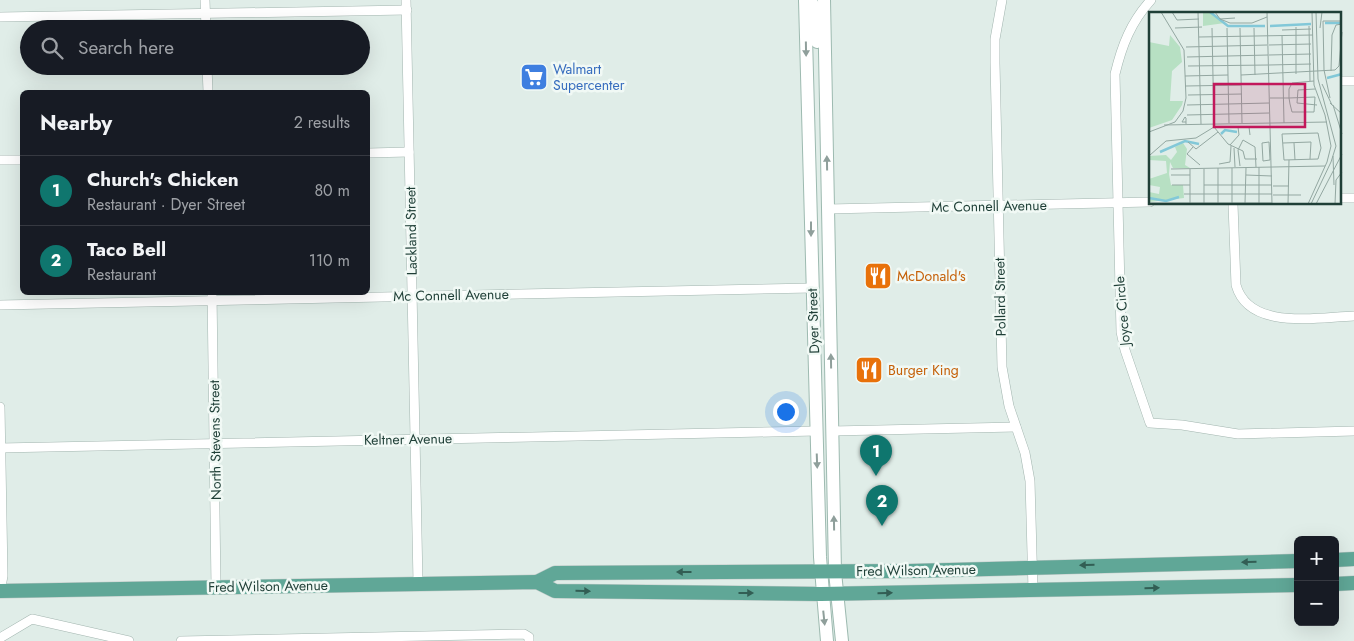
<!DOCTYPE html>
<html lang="en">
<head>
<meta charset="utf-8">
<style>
  body { margin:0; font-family:Jost,sans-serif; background:#242831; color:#f1f3f6 }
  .controls { position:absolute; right:15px; bottom:15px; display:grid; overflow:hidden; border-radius:8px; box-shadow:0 5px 20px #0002 }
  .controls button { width:45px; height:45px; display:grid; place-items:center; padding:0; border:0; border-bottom:1px solid #363941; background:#171b24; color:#f1f3f6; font:25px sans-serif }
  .you { position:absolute; left:785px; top:411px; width:18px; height:18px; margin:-12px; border:4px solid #fff; border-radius:50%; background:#1a73e8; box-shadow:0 0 0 8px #1a73e833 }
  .badge { display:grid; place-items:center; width:32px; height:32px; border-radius:50%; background:#0f766e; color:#fff; font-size:16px; font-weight:700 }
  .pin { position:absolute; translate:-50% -41px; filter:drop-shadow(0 1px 2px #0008) }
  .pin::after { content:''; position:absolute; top:26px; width:18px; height:15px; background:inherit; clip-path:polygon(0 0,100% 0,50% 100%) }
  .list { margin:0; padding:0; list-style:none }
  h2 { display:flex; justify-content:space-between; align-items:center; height:65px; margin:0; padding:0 20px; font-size:21px }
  h2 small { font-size:16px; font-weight:400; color:#9ea1a6 }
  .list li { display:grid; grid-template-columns:32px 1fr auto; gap:15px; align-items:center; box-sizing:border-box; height:70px; padding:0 20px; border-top:1px solid #363941 }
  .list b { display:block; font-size:19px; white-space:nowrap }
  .list p { margin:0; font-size:16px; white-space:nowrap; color:#9ea1a6 }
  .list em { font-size:16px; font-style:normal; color:#9ea1a6 }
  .icon { flex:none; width:28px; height:28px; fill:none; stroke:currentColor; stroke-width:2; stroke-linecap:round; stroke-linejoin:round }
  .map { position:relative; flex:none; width:1354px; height:641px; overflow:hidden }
  .search { position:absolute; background:#171b24; box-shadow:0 5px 20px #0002; left:20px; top:20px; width:350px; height:55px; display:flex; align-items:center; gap:12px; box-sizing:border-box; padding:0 18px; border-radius:28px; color:#9ea1a6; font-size:19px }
  .panel { position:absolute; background:#171b24; box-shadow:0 5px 20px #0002; left:20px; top:90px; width:350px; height:205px; border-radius:8px }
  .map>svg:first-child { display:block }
</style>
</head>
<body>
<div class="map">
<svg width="1354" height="641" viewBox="0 0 1354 641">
  <rect width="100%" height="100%" fill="#e0ede8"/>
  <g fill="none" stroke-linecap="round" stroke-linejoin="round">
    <g stroke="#a2b5af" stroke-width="10">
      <g id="minor">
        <polyline points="205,0 206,29"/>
        <polyline points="406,0 418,582"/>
        <polyline points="1002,0 995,39 995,63 1002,367 1009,406 1025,453 1030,481 1033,590"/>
        <path d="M1151 0C1131 22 1122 45 1115 74L1121 332 1125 350 1150 423 1182 425 1238 434 1354 431"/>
        <polyline points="0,17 407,10"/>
        <polyline points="207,66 208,92"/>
        <polyline points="1340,81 1354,81"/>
        <polyline points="368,153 409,152"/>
        <polyline points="0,160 22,160"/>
        <polyline points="1340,198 1354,198"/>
        <path d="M1233 204 1236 285C1249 331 1317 317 1354 316"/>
        <polyline points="828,209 1150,202"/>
        <polyline points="212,292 216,587"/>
        <polyline points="0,305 812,288"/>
        <polyline points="0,407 3,576 0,592"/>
        <polyline points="832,431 1016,427"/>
        <polyline points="0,448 816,431"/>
        <polyline points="0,638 32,619 129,641"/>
        <polyline points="181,641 524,634 529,637 529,641"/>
      </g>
    </g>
    <g stroke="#9dbab0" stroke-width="14">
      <g id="secondary">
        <polyline points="805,0 820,557 827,641"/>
        <polyline points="805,0 811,1 814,7 817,42"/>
        <polyline points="824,0 835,572 842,641"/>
      </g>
    </g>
    <g stroke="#c0c9c7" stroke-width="15">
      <g id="primary">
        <polyline points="1335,560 1354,559"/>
        <polyline points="537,582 555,573 910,571 1298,561"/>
        <polyline points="1335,584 1354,583"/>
        <polyline points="0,591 537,582 555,591 821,594 1298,585"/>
      </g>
    </g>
    <use href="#minor" stroke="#fff" stroke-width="9"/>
    <use href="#secondary" stroke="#fff" stroke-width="12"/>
    <use href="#primary" stroke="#60a797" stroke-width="14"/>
  </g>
  <defs><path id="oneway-solid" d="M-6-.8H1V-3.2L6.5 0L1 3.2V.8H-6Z" transform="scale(1.25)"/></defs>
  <g fill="#8f9f9b">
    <use href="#oneway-solid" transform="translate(806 49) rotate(89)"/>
    <use href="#oneway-solid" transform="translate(827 163) rotate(-91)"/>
    <use href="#oneway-solid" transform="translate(811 229) rotate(90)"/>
    <use href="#oneway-solid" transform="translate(831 361) rotate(-91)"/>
    <use href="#oneway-solid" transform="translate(817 461) rotate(88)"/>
    <use href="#oneway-solid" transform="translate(834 523) rotate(-91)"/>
    <use href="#oneway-solid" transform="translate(824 618) rotate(84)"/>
  </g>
  <g fill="#325e54">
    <use href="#oneway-solid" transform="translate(1249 562) rotate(179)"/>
    <use href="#oneway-solid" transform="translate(1087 565) rotate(179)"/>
    <use href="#oneway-solid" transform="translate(684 572) rotate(180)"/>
    <use href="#oneway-solid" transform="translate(1152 588) rotate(-1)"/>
    <use href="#oneway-solid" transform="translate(583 591) rotate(1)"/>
    <use href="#oneway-solid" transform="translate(746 593)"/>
    <use href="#oneway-solid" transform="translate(885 593) rotate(-1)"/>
  </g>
  <defs>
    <g id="supermarket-square" transform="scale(1.4375)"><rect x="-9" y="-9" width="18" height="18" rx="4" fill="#3f7fe0" stroke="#f1f9f5"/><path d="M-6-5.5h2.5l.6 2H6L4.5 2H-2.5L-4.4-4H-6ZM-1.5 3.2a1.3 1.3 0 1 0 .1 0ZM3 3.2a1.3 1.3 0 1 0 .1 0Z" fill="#fff"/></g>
    <g id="restaurant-square" transform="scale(1.4375)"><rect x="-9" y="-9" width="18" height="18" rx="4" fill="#e8710a" stroke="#f1f9f5"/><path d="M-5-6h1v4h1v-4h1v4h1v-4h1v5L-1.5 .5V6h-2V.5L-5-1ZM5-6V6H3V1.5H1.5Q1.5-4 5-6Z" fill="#fff"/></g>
  </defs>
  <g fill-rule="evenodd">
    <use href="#supermarket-square" x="534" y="77"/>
    <use href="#restaurant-square" x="878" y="276"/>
    <use href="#restaurant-square" x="869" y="370"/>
  </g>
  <g text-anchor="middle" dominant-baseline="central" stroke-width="5" stroke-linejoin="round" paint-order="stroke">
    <g font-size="14" fill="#366cbe" stroke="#f1f9f5" text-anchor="start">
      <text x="553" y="69">Walmart<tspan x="553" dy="16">Supercenter</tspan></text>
    </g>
    <g font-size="14" fill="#1f3f37" stroke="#f1f9f5">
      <text transform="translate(989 206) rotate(-1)">Mc Connell Avenue</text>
      <text transform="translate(411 231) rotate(-91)">Lackland Street</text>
      <text transform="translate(451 295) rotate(-1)">Mc Connell Avenue</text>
      <text transform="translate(1000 297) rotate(-91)">Pollard Street</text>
      <text transform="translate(1122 311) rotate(-95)">Joyce Circle</text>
      <text transform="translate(813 321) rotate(-92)">Dyer Street</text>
      <text transform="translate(408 439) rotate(-1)">Keltner Avenue</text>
      <text transform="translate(215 440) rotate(-91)">North Stevens Street</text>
      <text transform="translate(916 570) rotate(-1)">Fred Wilson Avenue</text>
      <text transform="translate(268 586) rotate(-1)">Fred Wilson Avenue</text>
    </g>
    <g font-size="14" fill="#c56008" stroke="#f1f9f5" text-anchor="start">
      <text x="897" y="276">McDonald's</text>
      <text x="888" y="370">Burger King</text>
    </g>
  </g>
  <g transform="translate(1149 12)">
    <rect width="192" height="192" fill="#e0ede8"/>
    <path d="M54 0H62L76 11 54 14ZM21 23 31 35 33 50 23 59 21 89H34L33 93 23 108 0 116V30L20 34ZM34 131 38 137 36 153 41 156H24L21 150 20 162 22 173H34L35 186 0 190V180L10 182 11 175 0 173V167L18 161 17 149 0 148V144L17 143 22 148 28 140 26 135Z" fill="#b7e0c3"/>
    <path fill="none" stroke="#82c8d8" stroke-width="2.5" d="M61 0 79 14H116M176 11H192M121 14 162 12M178 66 193 62M72 122 76 118 88 120M11 140 36 129 50 132M0 186 17 189 30 185"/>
    <path fill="none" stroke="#93a7a1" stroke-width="1" d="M23 0 28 8 50 7M49 0 52 112M66 0 71 7 81 11H103L118 5M118 0 123 192M71 7 86 6M174 9H193M174 9 175 58 181 86M160 14 161 69M147 15V62M26 16 53 15M63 16 65 115 79 132 94 139 96 147H108M78 16 80 111M91 16 93 111M105 16 106 63M171 16 173 0M133 18 162 17M133 23 135 111M50 25 164 23M120 33 162 32M37 35 118 33M120 43 162 42M38 45 119 43M120 53 162 52M39 54 119 53M182 59 183 23 187 13 193 12M92 63 186 58 190 54 193 20M36 64 79 63M173 72 183 93M37 74 92 73M166 77 149 78 148 91 168 93M39 83 93 82M121 86H140L166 85 165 100H143L141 92 140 86V77L143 71 165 69M181 91 193 102M38 93 120 91M184 93 193 122M38 103 120 101M37 110H33L36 105 37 106V112M15 113 178 110M66 115H100L101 123M0 120 26 110 34 99 37 86 35 38 12 0M169 121 172 136 169 147 135 148 133 122ZM39 130 47 137 69 120M120 130 121 148 114 149 113 131ZM134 131 162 130 161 147M145 131 146 148M81 133 90 123 89 115M44 135 38 142 51 153M85 136 86 155M1 143 17 129 47 126 65 115M184 144 185 173M70 152 81 150 82 134M91 154 89 138 94 128 106 135 107 155M22 157 176 154M55 157V192M22 163H41M97 163 123 164M23 173H41M55 173H123M124 174H140M35 182H123M124 183H152M0 191H123M41 191V157M69 191V156M83 191V156M96 191 97 156M110 191V155M139 192 140 148M159 192 178 150 182 134 176 103 165 73 163 0M162 192 182 150 187 134 169 67 167 0M167 192 193 142M186 192 187 168 193 160"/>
    <path fill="#c2185b" fill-opacity="0.15" stroke="#c2185b" stroke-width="2.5" d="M65 72H156V115H65Z"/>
    <rect width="192" height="192" fill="none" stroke="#1f3f37" stroke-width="2.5"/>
  </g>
</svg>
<div class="controls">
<button>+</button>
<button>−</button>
</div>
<div class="you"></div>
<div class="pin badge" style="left:876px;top:476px">1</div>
<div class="pin badge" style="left:882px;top:526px">2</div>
<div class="search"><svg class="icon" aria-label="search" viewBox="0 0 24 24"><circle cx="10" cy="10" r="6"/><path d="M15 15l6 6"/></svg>Search here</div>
<section class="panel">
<h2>Nearby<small>2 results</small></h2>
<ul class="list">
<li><span class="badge">1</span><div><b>Church's Chicken</b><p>Restaurant · Dyer Street</p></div><em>80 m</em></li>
<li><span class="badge">2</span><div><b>Taco Bell</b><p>Restaurant</p></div><em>110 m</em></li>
</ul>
</section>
</div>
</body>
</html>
